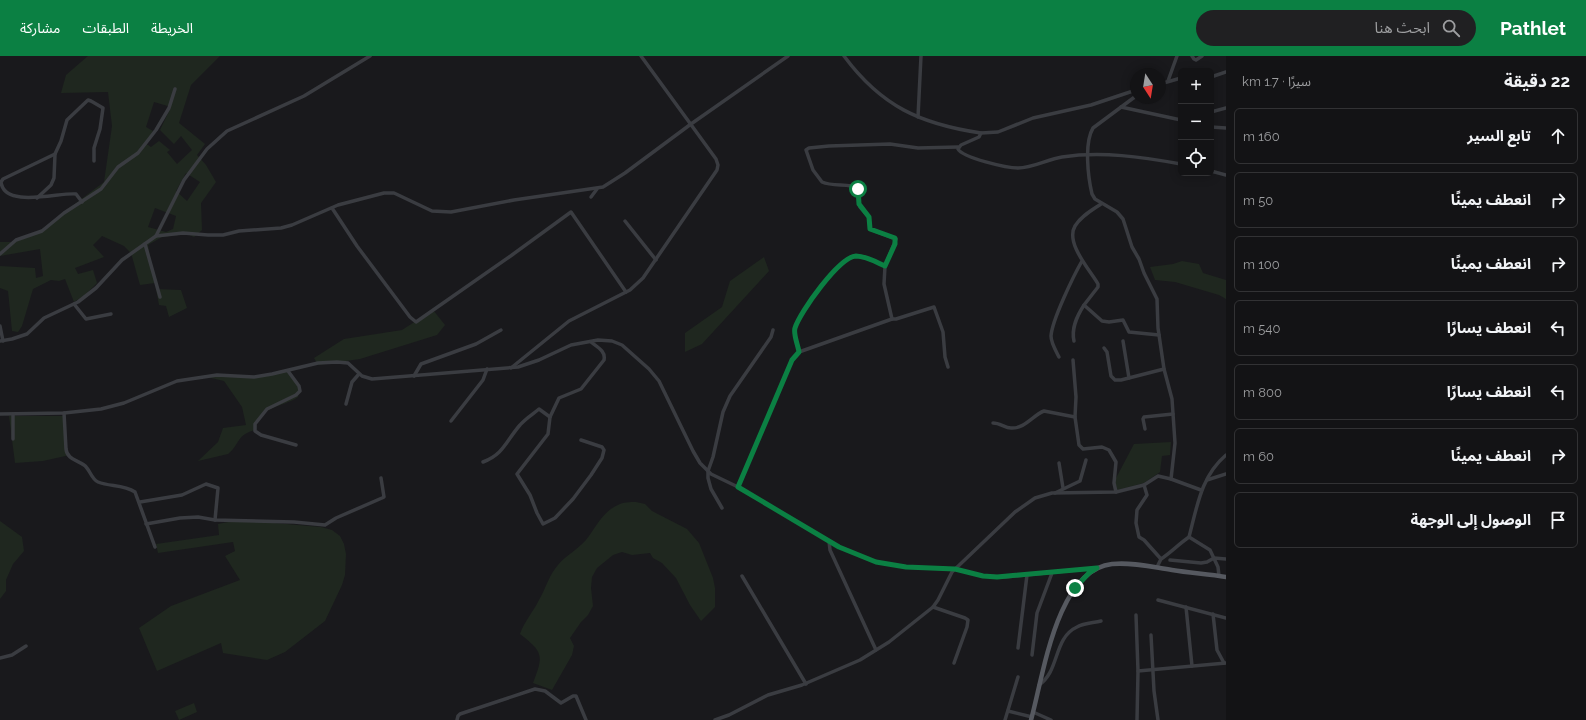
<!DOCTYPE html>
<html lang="ar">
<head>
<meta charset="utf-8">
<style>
  body { margin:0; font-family:Raleway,"Noto Sans Arabic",sans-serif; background:#202022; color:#f1f3f6; direction:rtl }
  .controls { position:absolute; right:12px; top:12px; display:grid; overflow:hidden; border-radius:6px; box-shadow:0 2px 10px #0003 }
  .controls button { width:36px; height:36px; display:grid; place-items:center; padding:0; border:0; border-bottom:1px solid #323234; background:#131315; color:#f1f3f6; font:20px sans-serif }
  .compass { position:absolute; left:1130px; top:12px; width:36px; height:36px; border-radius:50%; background:#131315; box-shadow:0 2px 10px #0003; rotate:168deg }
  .stop { position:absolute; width:12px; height:12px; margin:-9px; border:3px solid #0b8043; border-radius:50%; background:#fff }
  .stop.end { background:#0b8043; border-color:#fff; box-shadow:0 1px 4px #0008 }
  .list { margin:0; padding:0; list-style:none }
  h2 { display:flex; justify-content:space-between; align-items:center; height:52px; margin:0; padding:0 16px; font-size:17px }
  h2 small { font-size:13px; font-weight:400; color:#9d9ea0 }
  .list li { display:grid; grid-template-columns:26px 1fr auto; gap:12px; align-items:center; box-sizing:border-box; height:56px; margin:0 8px 8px; padding:0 8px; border:1px solid #323234; border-radius:6px }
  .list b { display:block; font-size:15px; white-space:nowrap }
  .list em { font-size:13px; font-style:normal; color:#9d9ea0 }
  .icon { flex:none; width:22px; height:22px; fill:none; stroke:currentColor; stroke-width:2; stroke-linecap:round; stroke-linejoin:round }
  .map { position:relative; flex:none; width:1226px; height:664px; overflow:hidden; direction:ltr }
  header { display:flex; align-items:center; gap:24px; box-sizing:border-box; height:56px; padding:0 20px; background:#0b8043; color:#fff }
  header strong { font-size:19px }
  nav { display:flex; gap:22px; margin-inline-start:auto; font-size:14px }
  .search { width:280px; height:36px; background:#202022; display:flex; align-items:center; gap:10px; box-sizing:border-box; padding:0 14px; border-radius:22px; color:#9d9ea0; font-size:15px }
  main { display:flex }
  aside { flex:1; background:#131315 }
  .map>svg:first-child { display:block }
</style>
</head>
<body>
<header>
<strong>Pathlet</strong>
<div class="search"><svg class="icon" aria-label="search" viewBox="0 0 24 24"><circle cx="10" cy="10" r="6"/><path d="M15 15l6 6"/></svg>ابحث هنا</div>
<nav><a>الخريطة</a><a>الطبقات</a><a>مشاركة</a></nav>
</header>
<main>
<aside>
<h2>22 دقيقة<small>سيرًا · 1.7 km</small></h2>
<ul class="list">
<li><svg class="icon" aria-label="ahead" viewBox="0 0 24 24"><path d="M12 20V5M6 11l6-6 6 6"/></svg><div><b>تابع السير</b></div><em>160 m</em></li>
<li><svg class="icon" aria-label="right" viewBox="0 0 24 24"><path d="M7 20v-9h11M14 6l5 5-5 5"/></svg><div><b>انعطف يمينًا</b></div><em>50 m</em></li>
<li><svg class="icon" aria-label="right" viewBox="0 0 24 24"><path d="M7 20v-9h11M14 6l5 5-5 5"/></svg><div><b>انعطف يمينًا</b></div><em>100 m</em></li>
<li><svg class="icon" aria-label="left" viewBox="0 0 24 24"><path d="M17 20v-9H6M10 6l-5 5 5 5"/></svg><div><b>انعطف يسارًا</b></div><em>540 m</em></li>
<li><svg class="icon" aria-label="left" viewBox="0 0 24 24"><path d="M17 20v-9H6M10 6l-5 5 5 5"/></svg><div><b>انعطف يسارًا</b></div><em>800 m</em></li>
<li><svg class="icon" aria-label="right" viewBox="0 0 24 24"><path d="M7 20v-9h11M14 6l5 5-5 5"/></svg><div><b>انعطف يمينًا</b></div><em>60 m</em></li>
<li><svg class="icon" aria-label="arrive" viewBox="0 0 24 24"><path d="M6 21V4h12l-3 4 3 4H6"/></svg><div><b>الوصول إلى الوجهة</b></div></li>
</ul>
</aside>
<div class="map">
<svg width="1226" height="664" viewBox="0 0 1226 664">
  <rect width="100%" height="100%" fill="#19191c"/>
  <g fill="#1f271f" fill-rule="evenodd">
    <path d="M88 0H220L191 29 179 67 205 88 197 99 206 109 216 126 201 147 202 174 194 181 187 178 162 181 148 189 155 227 140 229 131 197 124 190 102 180 93 189 104 201 75 212 78 218 93 214 97 227 84 240 74 246 65 223 59 225 51 224 33 233 22 270 18 276 12 275 8 235 0 232V210L35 212 36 222 43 220 40 193 0 200V186H15L39 175 104 126 112 70 108 36 61 37 66 19ZM154 46 171 51 160 74 174 88 181 80 192 94 177 108 167 96 170 94 159 85 151 91 145 87 153 75 146 71ZM186 117 200 126 187 145 176 135ZM155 152 176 160 173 173 166 176 148 171Z"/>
    <polygon points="764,201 769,215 702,288 685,296 685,277 722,251 730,225"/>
    <polygon points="1182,205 1199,208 1203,217 1226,224 1226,243 1219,239 1175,226 1155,224 1150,211 1173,208"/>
    <polygon points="156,233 181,234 187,252 169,261 166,250 159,249"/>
    <polygon points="433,254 445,269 437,279 360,303 318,309 314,302 344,283 402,274"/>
    <path d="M290 315C295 324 301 331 298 341 287 349 266 351 259 361 257 364 257 370 256 374 236 378 240 389 228 398L198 405 218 386 223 372 246 369 242 351 224 325 207 321 234 319 262 320Z"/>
    <polygon points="9,360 64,360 66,392 70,399 43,405 15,407"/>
    <polygon points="1171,386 1170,399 1162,400 1160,416 1144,427 1117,434 1115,424 1134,388"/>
    <path d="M636 446 645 448 652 455 687 473 699 487 713 522 715 532V551L701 565 690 549 676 522 662 507 653 502 650 497 632 499 622 496 613 499 597 512 592 521 591 532 593 550 588 559 581 566 570 582 574 590 572 599 552 634 533 627C544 599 543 596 520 578 524 566 533 556 539 544 546 532 549 519 558 509 567 498 581 492 589 480 596 470 605 454 618 449 623 446 630 446 636 446Z"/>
    <polygon points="238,464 321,471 332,474 340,480 344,488 346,498 345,519 342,529 325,565 285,596 267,604 223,597 221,587 157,615 139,572 171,550 240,524 225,500 235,495 233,486 158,497 156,488 219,479 218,468"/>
    <polygon points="0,465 22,481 24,495 13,508 6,524 6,535 0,543"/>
    <polygon points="194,647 197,656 179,664 175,655"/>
  </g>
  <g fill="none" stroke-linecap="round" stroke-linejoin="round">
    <g stroke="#3a3c41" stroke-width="3.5">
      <path d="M844 0C881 50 920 68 981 77L979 81 961 89 958 93C963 102 1007 112 1018 112 1033 112 1048 103 1062 101 1102 95 1142 101 1181 108"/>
      <polyline points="1192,0 1194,3 1196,4 1202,0"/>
      <polyline points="1211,21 1226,16"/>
      <polyline points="1168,25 1177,0"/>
      <polyline points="1160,28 1181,22"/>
      <path d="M1136 40 1093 72C1084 87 1088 121 1092 138L1095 143 1117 156 1123 163 1132 191 1139 203 1144 217 1157 243 1158 272 1164 313 1172 343 1175 387 1171 423"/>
      <polyline points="1121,51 1181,64"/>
      <polyline points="1211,56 1226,52"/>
      <polyline points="918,61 921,0"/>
      <polyline points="1211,71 1226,72"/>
      <polyline points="981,77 998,76 1033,62 1091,49 1136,34"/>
      <polyline points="1211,115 1226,119"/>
      <polyline points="591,141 597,133"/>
      <polyline points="37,142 51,129 54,122 55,98"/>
      <path d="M82 146 76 138C60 136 4 153 1 126L3 123 55 98 61 85 67 64 88 44 91 45 103 52 100 73 94 92V105"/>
      <path d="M1101 148C1092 154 1081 160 1075 170 1065 187 1090 214 1098 228V231L1084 249 1102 265 1109 266 1123 264 1129 276 1159 279"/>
      <polyline points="332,152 357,190 410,261 416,266 512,199 571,156 626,236"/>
      <polyline points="625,165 656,204"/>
      <polyline points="156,180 183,177 208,179 223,179 239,175 281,172 292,169 338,149 384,137 394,137 432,155 451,156 514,144 603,131 625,117 691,68 788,0"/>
      <polyline points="145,188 160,241"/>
      <polyline points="0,198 16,184 42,175 64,157 101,133 118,111 138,97 156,74 169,52 175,33"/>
      <polyline points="74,248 86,263 111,258"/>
      <path d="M892 263 884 228 885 210 896 183 870 173 869 161 860 151 859 148 858 132C849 127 833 131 822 126L813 114 806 94 809 92 829 90 890 88 918 92 958 91"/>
      <polyline points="0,270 3,285"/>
      <polyline points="0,285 12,283 27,278 44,262 78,246 96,232 122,204 156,180 184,124 207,93 227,75 304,40 370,0"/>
      <path d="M1074 285C1071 272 1077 260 1084 249"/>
      <polyline points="1123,285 1129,322"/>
      <polyline points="1104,292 1107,296 1111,320 1115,324 1121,324 1164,313"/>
      <path d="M799 296C798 289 793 278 795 272 800 256 839 201 856 200 866 200 876 206 885 210"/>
      <path d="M1059 301C1056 295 1051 287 1051 280 1052 264 1074 219 1082 205"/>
      <polyline points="1073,304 1076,341 1075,361 1079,389 1083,393 1102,391 1109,394 1116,406 1114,427 1116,436"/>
      <polyline points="511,312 569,265 630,234 643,222 717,114 718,109 716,103 641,0"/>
      <polyline points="288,315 299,330 300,335 296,339 267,353 255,368 255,375 261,379 296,389"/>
      <polyline points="414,320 421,308 476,288 501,274"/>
      <polyline points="346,348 352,326 359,318"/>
      <path d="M64 357 66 393C67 403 77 404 84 409 90 413 91 423 98 426 110 431 123 428 135 436L155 491"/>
      <polyline points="0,358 64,357 101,353 124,347 177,325 217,319 254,321 272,318 318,307 337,306 348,307 362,320 372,323 518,311 539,304 571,289 598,284 612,285 622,289 649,313 659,325 693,395 700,407 711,418 738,431 839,491 876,506 906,511 955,513 983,520 1005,521 1096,512"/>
      <polyline points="13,358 13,383"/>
      <polyline points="451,365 483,324 487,313"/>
      <path d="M993 367C1000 367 1005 372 1011 372 1025 373 1033 359 1044 355L1075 361"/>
      <polyline points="1145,373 1143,363 1144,361 1173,358"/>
      <path d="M581 384 602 391 604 394 602 402 591 419 573 443 555 462 543 468 537 457 530 439 517 418 548 378 550 361 559 342 581 333 604 304C606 295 597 291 591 286"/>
      <path d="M483 406C504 398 506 385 520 369 525 363 533 358 539 353L550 361"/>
      <polyline points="1059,407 1063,432"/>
      <polyline points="1207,424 1226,418"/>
      <polyline points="1144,429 1147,439 1137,454 1136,467 1139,481 1144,484 1161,503"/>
      <polyline points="738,431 792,304 799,296 892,263 896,263 934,251 943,276 945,301 948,311"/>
      <polyline points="1055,437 1080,425 1086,404"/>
      <polyline points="140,446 182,439 206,428 218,432 215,464"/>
      <polyline points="722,452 711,433 708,422 708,415 713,401 723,356 730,340 771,281 773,274"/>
      <polyline points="146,468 180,462 198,461 215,464 294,466 325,469 336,462 382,442 384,441 381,422"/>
      <polyline points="1189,481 1210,494 1218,511 1219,520"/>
      <polyline points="829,485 830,494 876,594"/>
      <polyline points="1170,504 1201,507 1207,506 1214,502 1226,503"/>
      <path d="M1157 511 1161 503C1170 497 1179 488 1189 481 1197 451 1201 420 1226 399"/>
      <polyline points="742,520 806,628"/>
      <polyline points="1158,544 1226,562"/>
      <polyline points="933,551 965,562 968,564 967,571 954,607"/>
      <polyline points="1186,551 1192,610"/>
      <polyline points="1213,558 1217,594 1224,607"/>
      <polyline points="1136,559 1138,615 1226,607"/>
      <polyline points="1151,579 1154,635 1158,664"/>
      <polyline points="1018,592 1027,519"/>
      <polyline points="1032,599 1037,557 1052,517"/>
      <polyline points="0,602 12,599 26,590"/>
      <path d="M1039 629C1060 615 1053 582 1077 571 1084 567 1093 567 1101 565"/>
      <polyline points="1008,655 1032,661"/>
      <polyline points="1033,656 1051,664"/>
      <polyline points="457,664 458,660 460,658 535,633 545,635 561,647 573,640 576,640 586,664"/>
      <polyline points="715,664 729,659 768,639 802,629 860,604 889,586 933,551 938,544 952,516 1015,456 1035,442 1052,437 1116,436 1144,429 1158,420 1171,423 1201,434"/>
      <polyline points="1005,664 1018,621"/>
      <polyline points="1137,664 1138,615"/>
    </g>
    <path stroke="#565960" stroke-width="4.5" d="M1031 664C1043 622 1056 514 1112 508 1132 506 1152 511 1172 514 1190 517 1208 518 1226 521"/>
  </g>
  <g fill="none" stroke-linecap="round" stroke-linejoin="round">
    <path stroke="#0b8043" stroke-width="5" d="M858 133 859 148 869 161 870 173 895 182V188L885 210C876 206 866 200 856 200 839 201 800 256 795 272 793 278 798 289 799 296L792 304 738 431 839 491 876 506 906 511 955 513 983 520 997 521 1097 512 1089 517 1075 532"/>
  </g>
</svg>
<div class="controls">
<button>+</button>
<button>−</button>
<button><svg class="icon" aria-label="locate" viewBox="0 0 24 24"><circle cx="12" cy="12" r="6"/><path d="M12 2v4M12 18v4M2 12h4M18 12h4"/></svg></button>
</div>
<svg class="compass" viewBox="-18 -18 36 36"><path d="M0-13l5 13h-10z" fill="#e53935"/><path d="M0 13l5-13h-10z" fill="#9d9ea0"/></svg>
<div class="stop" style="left:858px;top:133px"></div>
<div class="stop end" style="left:1075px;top:532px"></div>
</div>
</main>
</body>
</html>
